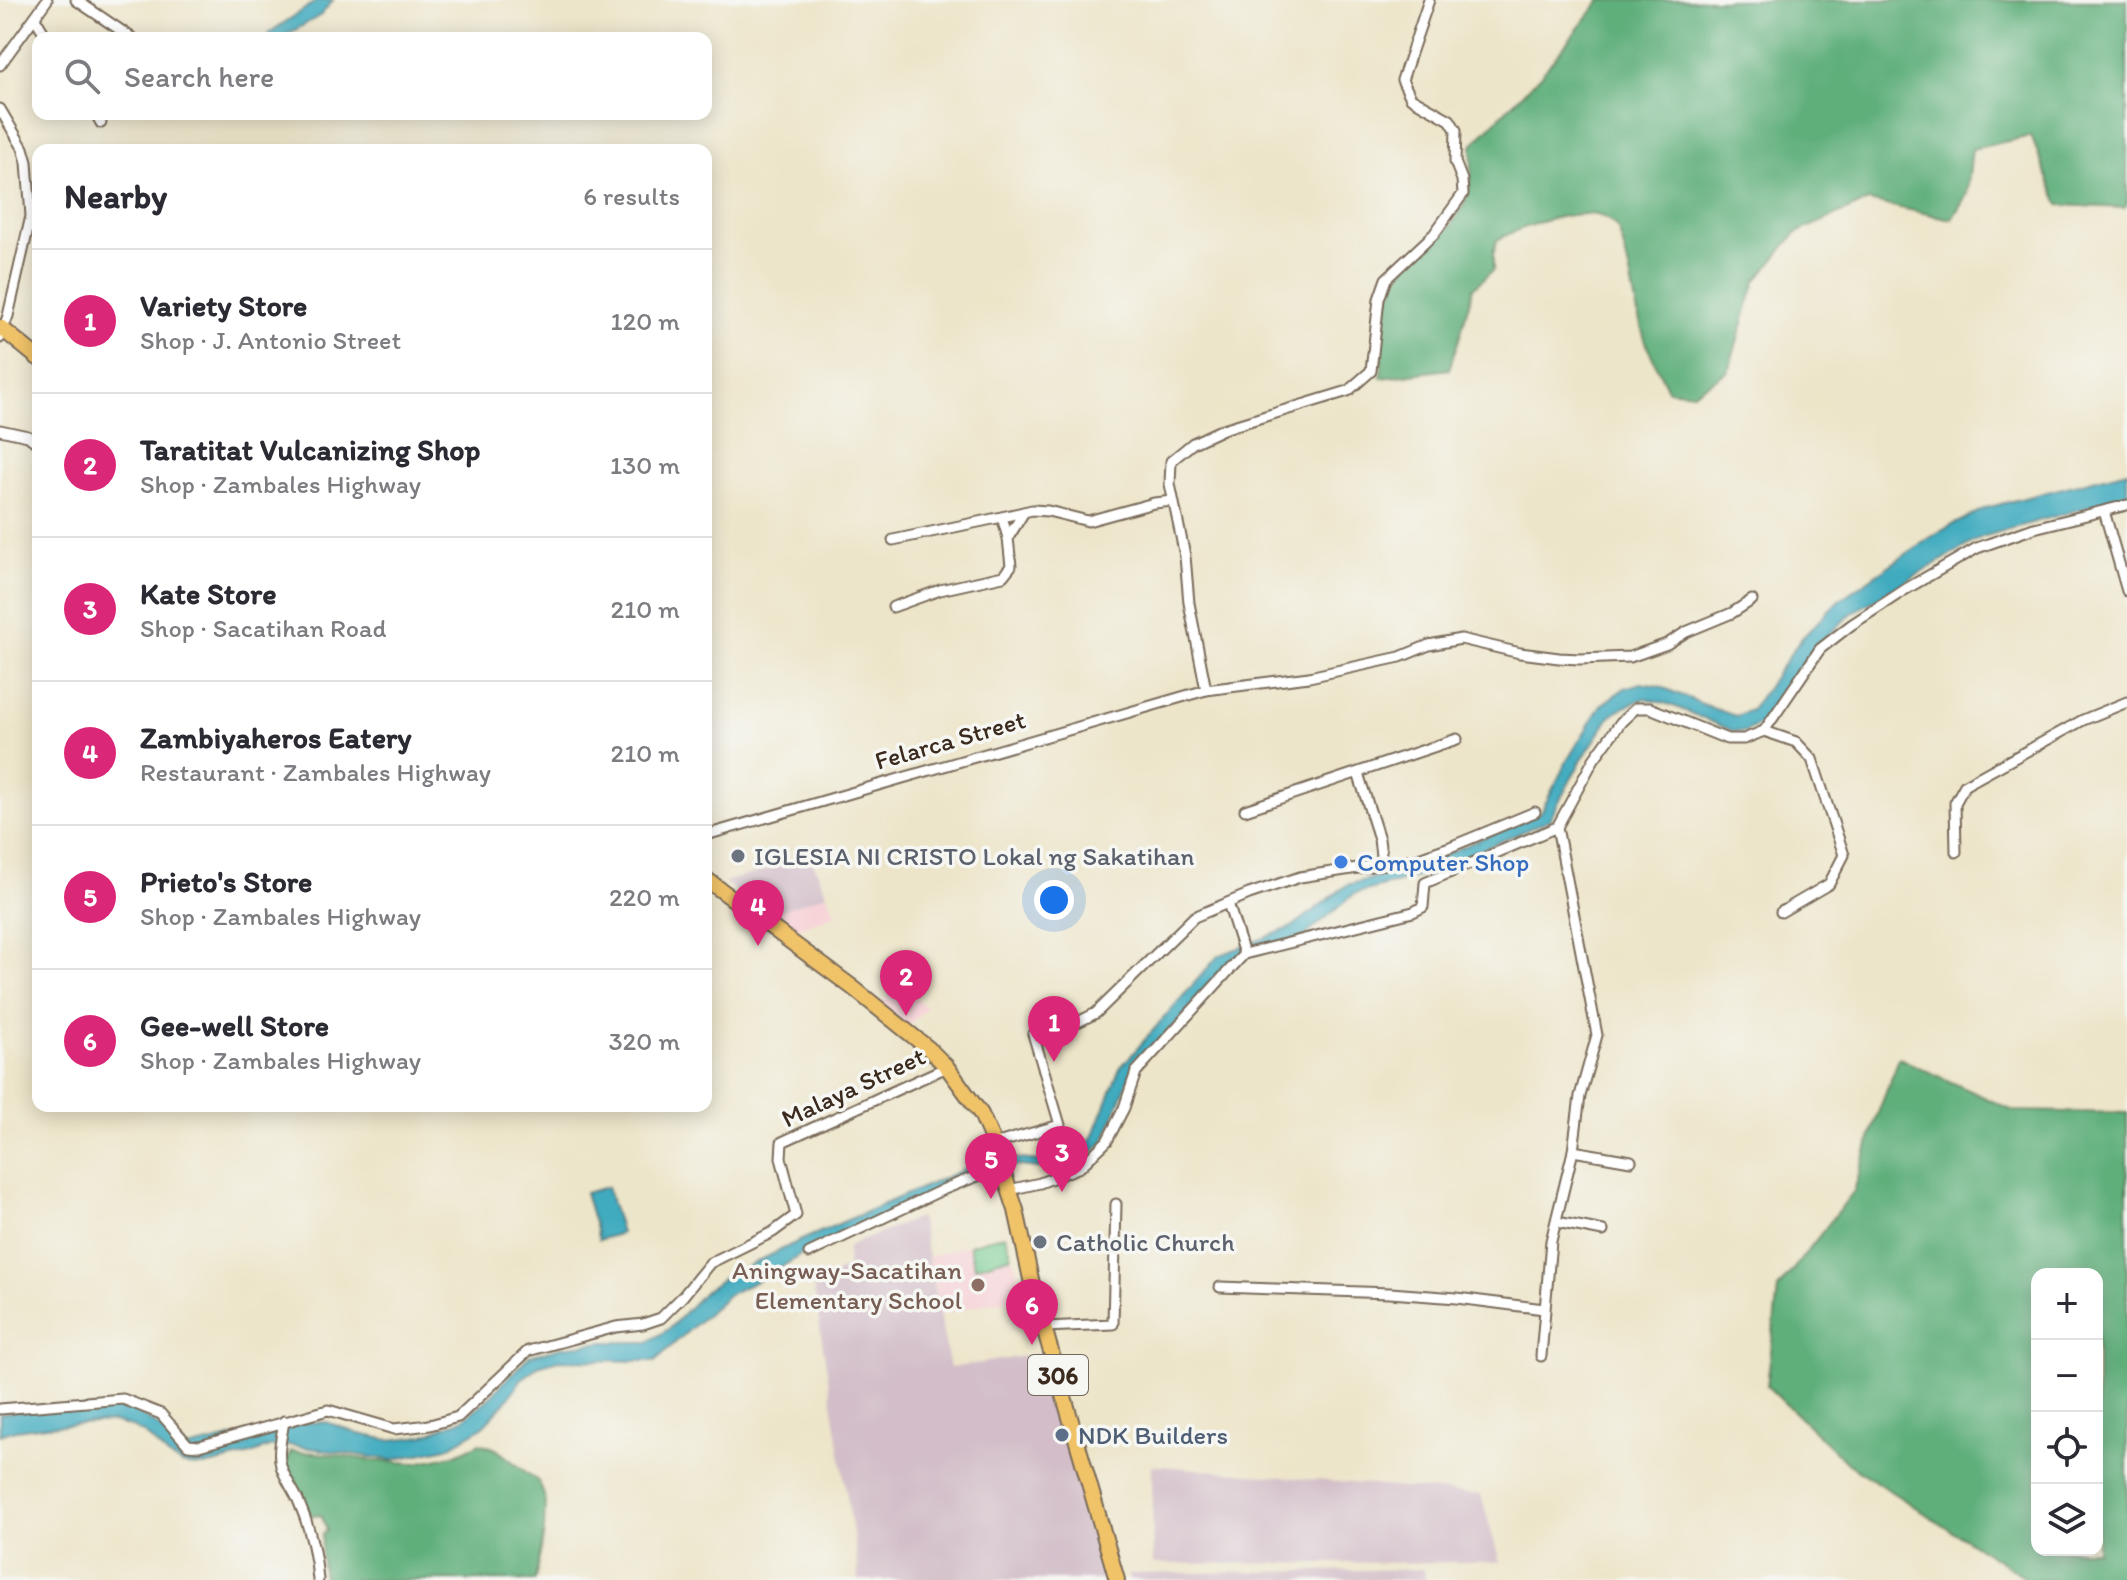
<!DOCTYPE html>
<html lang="en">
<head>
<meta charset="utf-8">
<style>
  body { margin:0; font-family:Itim,sans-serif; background:#f7f7f7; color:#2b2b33 }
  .controls { position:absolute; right:24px; bottom:24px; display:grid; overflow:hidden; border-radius:16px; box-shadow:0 4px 20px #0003 }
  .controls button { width:72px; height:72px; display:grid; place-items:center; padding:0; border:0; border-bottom:2px solid #e1e1e2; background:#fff; color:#2b2b33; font:40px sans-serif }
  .you { position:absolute; left:1054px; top:900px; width:28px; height:28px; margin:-20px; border:6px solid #fff; border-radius:50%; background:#1a73e8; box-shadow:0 0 0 12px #1a73e833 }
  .badge { display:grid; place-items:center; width:52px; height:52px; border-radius:50%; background:#db2777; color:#fff; font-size:26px; font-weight:700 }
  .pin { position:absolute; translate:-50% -66px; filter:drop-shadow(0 2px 4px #0008) }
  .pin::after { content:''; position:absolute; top:42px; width:28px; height:24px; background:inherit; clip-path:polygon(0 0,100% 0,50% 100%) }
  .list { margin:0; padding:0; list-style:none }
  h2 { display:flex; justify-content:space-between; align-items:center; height:104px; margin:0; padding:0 32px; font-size:34px }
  h2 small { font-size:26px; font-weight:400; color:#7c7c81 }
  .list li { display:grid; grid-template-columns:52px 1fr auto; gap:24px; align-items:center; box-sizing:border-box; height:144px; padding:0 32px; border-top:2px solid #e1e1e2 }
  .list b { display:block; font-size:30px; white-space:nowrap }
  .list p { margin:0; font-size:26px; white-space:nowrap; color:#7c7c81 }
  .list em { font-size:26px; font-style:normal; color:#7c7c81 }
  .icon { flex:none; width:44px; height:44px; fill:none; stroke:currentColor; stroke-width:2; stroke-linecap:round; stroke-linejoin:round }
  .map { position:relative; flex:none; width:2127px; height:1580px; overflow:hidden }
  .search { position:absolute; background:#fff; box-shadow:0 4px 20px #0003; left:32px; top:32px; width:680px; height:88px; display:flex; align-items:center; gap:20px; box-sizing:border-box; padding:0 28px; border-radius:16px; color:#7c7c81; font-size:30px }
  .panel { position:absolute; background:#fff; box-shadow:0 4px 20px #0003; left:32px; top:144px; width:680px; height:968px; border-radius:16px }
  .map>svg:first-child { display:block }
</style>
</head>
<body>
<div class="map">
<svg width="2127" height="1580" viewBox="0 0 2127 1580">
  <rect width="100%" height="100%" fill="#f6f6f2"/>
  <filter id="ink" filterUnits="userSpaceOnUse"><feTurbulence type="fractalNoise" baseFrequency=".0125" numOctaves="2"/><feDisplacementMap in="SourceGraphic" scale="16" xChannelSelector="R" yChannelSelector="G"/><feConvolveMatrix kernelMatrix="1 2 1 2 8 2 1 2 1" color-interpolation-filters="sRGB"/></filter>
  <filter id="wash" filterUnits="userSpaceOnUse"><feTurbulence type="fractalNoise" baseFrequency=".006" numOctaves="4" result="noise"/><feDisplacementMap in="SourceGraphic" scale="32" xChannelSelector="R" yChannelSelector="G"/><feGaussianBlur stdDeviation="1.8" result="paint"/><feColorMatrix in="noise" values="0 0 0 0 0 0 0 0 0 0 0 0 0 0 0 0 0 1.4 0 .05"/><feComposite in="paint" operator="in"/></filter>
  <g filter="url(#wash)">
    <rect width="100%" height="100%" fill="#ede5c9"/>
    <g fill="#f7cfd4">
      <polygon points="827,894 836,914 790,932 767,915"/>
      <polygon points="900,984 926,1008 908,1026 881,1004"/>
      <polygon points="969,1245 975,1267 1012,1256 1025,1295 940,1314 929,1257"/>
    </g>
    <g fill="#d2bdc8">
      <polygon points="811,857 827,894 767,915 724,882"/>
      <polygon points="920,1217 950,1368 1043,1353 1104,1580 858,1580 856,1552 813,1284 847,1268 848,1246"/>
      <polygon points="1152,1465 1481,1495 1500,1562 1153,1564"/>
      <polygon points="1424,1569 1425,1580 1129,1580 1128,1574"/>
    </g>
    <polygon fill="#74cb90" stroke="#587a57" stroke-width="2" points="1005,1235 1012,1256 975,1267 969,1245"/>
    <g fill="#5faf7a" stroke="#4d6c4c" stroke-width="2" fill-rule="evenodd">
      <path d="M1601 0H2127V204L2124 208 2059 205 2031 136 1972 149 1967 194 1952 219 1868 201 1796 233 1756 281 1728 371 1693 393 1668 390C1660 373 1651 356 1645 339 1633 305 1632 269 1620 236 1619 230 1614 224 1610 221 1587 202 1520 227 1497 240L1493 255V270L1473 288 1460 336 1449 369 1381 378C1383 347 1381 300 1400 274 1407 263 1422 254 1432 245 1468 212 1472 192 1472 145L1540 76Z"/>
      <path d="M1899 1058 2014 1111 2127 1113V1580H2029L1848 1464 1767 1386 1778 1289 1854 1191 1878 1113ZM2097 1274V1550H2037V1274Z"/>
      <polygon points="480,1443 496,1449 539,1482 545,1498 544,1532 535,1580 324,1580 321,1556 322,1535 327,1530 321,1515 311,1516 285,1465 291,1451 328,1454 376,1461 416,1463 454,1455"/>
    </g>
    <g fill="#3fabbf" stroke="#3d6a6e" stroke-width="2">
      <polygon points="318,0 333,0 321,15 281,38 267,38 269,33"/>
      <polygon points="2127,471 2127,496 1982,537 1852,613 1813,649 1760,724 1745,732 1733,731 1671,705 1645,698 1620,709 1610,717 1581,761 1549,820 1424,875 1354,894 1301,939 1235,961 1132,1070 1104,1142 1078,1165 1057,1170 1020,1166 1004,1167 890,1214 802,1254 769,1275 729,1294 655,1361 558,1360 538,1366 521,1380 504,1404 481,1428 447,1448 392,1460 289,1445 269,1447 246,1456 204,1466 184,1465 169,1457 145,1434 132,1427 113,1422 47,1426 15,1430 0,1435 0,1414 11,1412 109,1407 130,1410 151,1421 188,1448 293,1423 327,1422 359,1434 390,1440 423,1436 463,1419 486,1401 529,1356 561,1347 604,1342 648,1342 670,1328 705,1291 722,1279 797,1242 981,1162 1005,1157 1063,1164 1076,1157 1093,1137 1120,1068 1218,956 1292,927 1347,885 1422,865 1541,812 1567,761 1601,705 1625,688 1641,683 1659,686 1712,708 1736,716 1751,710 1801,639 1839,600 1937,533 1986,508"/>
      <polygon points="607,1187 621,1233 599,1240 585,1193"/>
    </g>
  </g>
  <g filter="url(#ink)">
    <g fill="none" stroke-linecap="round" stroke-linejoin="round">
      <g stroke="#796b5a" stroke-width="13">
        <g id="street">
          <polyline points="76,0 132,38"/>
          <polyline points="35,18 47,38"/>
          <polyline points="0,65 47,0"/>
          <polyline points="0,109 23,148 27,162 31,216 8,316 0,338"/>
          <polyline points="96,114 101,123"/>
          <polyline points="0,430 28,436 38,444"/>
          <polyline points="2104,511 2127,591"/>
          <polyline points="1008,538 1024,512"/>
          <polyline points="893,540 1002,517"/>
          <polyline points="893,607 940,590 1003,576 1011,566 1008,538 1002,517 1032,510 1048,511 1088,521 1154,503 1173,501"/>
          <polyline points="1206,690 1189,603 1185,556 1170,484 1171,461 1193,443 1223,429 1348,391 1371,371 1379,299 1386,279 1434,234 1463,194 1462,180 1455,162 1456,130 1450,120 1411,98 1402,80 1429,0"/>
          <polyline points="1764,731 1796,742 1812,759 1844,855 1829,884 1781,912"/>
          <polyline points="1358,773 1379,839 1382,864"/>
          <polyline points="1245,810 1457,739"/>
          <polyline points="706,835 1206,690 1309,677 1400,657 1429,645 1461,639 1520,653 1559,658 1580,659 1630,657 1667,644 1686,632 1732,613 1752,600"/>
          <polyline points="1956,852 1955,803 1965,785 2083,720 2127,702"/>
          <polyline points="1228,903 1244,954"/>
          <polyline points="994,1144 1060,1125 1033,1034 1080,1021 1096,1013 1194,917 1249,894 1300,877 1416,859 1450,847 1535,812"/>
          <polyline points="1573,1151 1631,1161"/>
          <polyline points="1009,1190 1040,1183 1080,1167 1107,1141 1124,1108 1136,1072 1244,954 1413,912 1423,907 1425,883 1557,827 1594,759 1621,722 1636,708 1650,708 1727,739 1744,739 1764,731 1820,649 1851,625 1906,589 1977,548 2034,528 2127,505"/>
          <polyline points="1557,1222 1603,1231"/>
          <polyline points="809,1253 942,1190 987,1172 1004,1173"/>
          <polyline points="1220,1287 1390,1293 1457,1298 1544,1309"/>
          <polyline points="1045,1327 1113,1324 1116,1204"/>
          <polyline points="1541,1356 1551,1241 1573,1151 1580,1096 1597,1035 1557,827"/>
          <polyline points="0,1409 123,1399 161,1414 188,1445 199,1446 328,1410 394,1429 430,1425 458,1417 528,1351 616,1327 643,1324 661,1318 683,1296 710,1263 773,1232 796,1215 781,1158 782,1142 947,1067"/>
          <path d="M284 1421C282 1435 277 1452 281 1466 284 1477 293 1489 298 1500 309 1525 316 1553 318 1580"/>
        </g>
      </g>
      <g stroke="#796b5a" stroke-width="18">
        <g id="primary">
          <polyline points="0,327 38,358"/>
          <polyline points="706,879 852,987 929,1049 947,1067 981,1114 994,1144 1016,1210 1034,1293 1117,1580"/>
        </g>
      </g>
      <use href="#street" stroke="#fff" stroke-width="9"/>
      <use href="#primary" stroke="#f1c369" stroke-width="14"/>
    </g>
  </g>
  <g fill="#6b7280" stroke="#f6f6f2" stroke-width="3">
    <circle cx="738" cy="856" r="8"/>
    <circle cx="1040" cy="1242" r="8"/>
  </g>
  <circle fill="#3f7fe0" stroke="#f6f6f2" stroke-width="3" cx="1341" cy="862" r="8"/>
  <circle fill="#8d6e63" stroke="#f6f6f2" stroke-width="3" cx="978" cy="1285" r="8"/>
  <circle fill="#5c6f8a" stroke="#f6f6f2" stroke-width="3" cx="1062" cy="1435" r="8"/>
  <g text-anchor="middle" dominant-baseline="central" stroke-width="7" stroke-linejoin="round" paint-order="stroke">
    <rect fill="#f6f6f2" stroke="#73675e" stroke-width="2" x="1028" y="1355" width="60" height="40" rx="6"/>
    <g font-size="24" font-weight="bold" fill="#3b2a1e">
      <text x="1058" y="1375">306</text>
    </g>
    <g font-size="26" fill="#3b2a1e" stroke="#f6f6f2">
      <text transform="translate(950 740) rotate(-16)">Felarca Street</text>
      <text transform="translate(853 1087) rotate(-25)">Malaya Street</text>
    </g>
    <g font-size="26" fill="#5b616d" stroke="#f6f6f2" text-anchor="start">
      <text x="754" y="856">IGLESIA NI CRISTO Lokal ng Sakatihan</text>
      <text x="1056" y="1242">Catholic Church</text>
    </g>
    <g font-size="26" fill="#366cbe" stroke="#f6f6f2" text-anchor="start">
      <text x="1357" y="862">Computer Shop</text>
    </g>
    <g font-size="26" fill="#785e54" stroke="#f6f6f2" text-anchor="end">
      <text x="962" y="1270">Aningway-Sacatihan<tspan x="962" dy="30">Elementary School</tspan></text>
    </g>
    <g font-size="26" fill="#4e5e75" stroke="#f6f6f2" text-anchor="start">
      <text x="1078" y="1435">NDK Builders</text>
    </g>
  </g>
</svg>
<div class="controls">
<button>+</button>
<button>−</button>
<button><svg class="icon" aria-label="locate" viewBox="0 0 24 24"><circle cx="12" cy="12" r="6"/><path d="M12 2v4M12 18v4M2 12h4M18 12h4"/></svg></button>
<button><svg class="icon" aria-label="layers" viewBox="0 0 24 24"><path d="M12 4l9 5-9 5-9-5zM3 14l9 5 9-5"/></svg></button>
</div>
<div class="you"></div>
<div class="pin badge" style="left:1054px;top:1062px">1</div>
<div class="pin badge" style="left:906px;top:1016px">2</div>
<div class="pin badge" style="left:1062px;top:1192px">3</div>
<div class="pin badge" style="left:758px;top:946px">4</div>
<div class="pin badge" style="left:991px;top:1199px">5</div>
<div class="pin badge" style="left:1032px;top:1345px">6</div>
<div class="search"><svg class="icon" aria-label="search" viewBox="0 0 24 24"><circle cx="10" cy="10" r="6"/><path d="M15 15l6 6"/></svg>Search here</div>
<section class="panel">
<h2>Nearby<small>6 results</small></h2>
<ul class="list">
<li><span class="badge">1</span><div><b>Variety Store</b><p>Shop · J. Antonio Street</p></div><em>120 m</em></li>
<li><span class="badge">2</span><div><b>Taratitat Vulcanizing Shop</b><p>Shop · Zambales Highway</p></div><em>130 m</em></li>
<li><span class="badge">3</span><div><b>Kate Store</b><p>Shop · Sacatihan Road</p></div><em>210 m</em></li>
<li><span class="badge">4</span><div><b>Zambiyaheros Eatery</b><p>Restaurant · Zambales Highway</p></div><em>210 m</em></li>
<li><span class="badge">5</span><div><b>Prieto's Store</b><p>Shop · Zambales Highway</p></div><em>220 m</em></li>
<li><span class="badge">6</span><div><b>Gee-well Store</b><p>Shop · Zambales Highway</p></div><em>320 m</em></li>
</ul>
</section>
</div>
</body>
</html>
